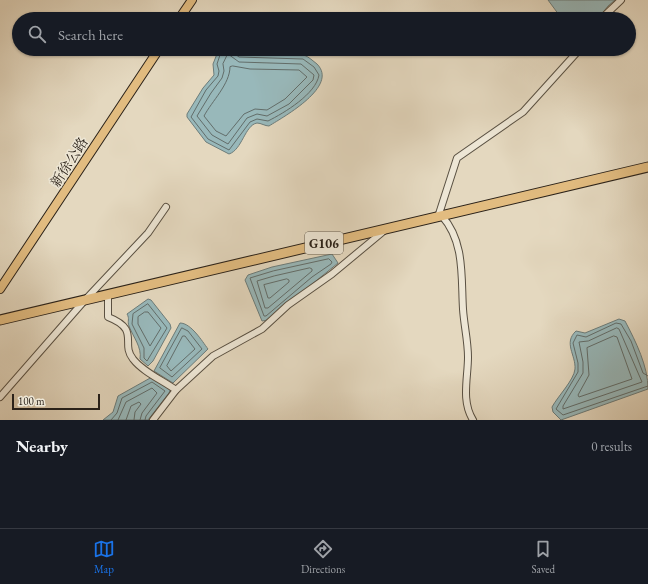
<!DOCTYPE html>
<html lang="en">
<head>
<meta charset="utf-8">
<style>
  body { margin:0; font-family:"EB Garamond","Noto Serif SC",serif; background:#242831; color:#f1f3f6 }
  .scale { position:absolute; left:12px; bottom:10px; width:88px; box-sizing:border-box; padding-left:4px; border:2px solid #2b2219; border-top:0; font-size:11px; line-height:14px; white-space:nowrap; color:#2b2219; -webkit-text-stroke:3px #ede6d5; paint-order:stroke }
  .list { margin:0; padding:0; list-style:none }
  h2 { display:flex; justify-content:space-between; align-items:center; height:52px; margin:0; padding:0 16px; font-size:17px }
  h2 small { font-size:13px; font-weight:400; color:#9ea1a6 }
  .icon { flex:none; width:22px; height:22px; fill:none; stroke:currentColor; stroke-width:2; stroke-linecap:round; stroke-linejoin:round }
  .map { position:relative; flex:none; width:648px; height:420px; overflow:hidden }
  .search { position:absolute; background:#171b24; box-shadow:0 1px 3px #0004; left:12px; right:12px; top:12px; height:44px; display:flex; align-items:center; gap:10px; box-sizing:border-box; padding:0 14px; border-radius:22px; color:#9ea1a6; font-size:15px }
  .sheet { height:108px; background:#171b24 }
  nav { display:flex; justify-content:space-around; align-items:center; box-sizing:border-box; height:56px; border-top:1px solid #363941; background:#171b24; font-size:11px; color:#9ea1a6 }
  nav a { display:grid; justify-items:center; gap:2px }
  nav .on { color:#1a73e8 }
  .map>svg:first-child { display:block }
</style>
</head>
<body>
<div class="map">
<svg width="648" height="420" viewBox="0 0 648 420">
  <rect width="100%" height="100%" fill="#e4d8bf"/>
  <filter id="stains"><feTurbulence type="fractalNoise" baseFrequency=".005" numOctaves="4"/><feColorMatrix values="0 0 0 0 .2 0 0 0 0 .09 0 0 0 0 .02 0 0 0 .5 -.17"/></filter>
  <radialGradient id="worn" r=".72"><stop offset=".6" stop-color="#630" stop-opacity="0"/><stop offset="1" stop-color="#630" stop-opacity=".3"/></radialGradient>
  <g fill="#98b8ba" stroke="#6c7c7a">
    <polygon points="548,0 615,0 608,6 598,19 562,19"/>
    <path d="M219 49H237L240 53C255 54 292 51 304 55 309 57 313 61 317 64 339 86 285 116 269 126 265 126 261 123 257 123 245 125 242 150 229 154L206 142 187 117V114L203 88 214 75 213 64Z"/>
    <polygon points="332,254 338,263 268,320 262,321 245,280 248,275 272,267"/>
    <path d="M148 299 151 300 170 324 171 328 153 361 148 366 140 359C142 347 133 337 129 326 127 321 130 319 127 314Z"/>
    <path d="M619 319 625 321C636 342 648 366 648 389L561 420 553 412 552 407C558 396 574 380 575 369 576 355 563 343 576 331L585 333Z"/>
    <path d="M180 323C191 323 202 341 208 349L173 383 154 371Z"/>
    <polygon points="152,377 171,388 169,393 148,420 103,420 113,412 118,396"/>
  </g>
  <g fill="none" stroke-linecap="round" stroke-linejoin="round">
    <g stroke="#626d6a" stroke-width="1">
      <path d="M222 49 217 64 219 71 218 76 206 90 191 117 208 139 229 150 250 122 257 119 268 121C284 113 316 94 319 75L314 67 303 59 239 57 235 54 233 49"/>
      <polygon points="228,54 239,62 301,64 314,75 313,80 289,104 267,116 257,114 247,118 228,144 212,135 197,116 211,93 222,78 224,71 223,64"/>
      <path d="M233 66 250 69 299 70 307 77 285 99 267 110 255 109 244 114 226 136 216 131 204 116C212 101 230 84 230 67Z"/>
      <polygon points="329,259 332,262 331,264 312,277 266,316 264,316 250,278 273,271"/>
      <polygon points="310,268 312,269 312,271 268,308 265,308 257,281 274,276"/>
      <polygon points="287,279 289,280 289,282 270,298 268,298 264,285"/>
      <polygon points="148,304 167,328 147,361 144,358 144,348 132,324 133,314"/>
      <polygon points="145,312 148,312 161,328 150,346 138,324 138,317"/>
      <polygon points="182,328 188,331 202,349 172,377 160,368"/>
      <polygon points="617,328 619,329 642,382 563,409 563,406 583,373 583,362 579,342 588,341"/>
      <polygon points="183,336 185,336 195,349 171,371 167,366"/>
      <polygon points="614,336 617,337 632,379 579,397 578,395 589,375 587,348"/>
      <polyline points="648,376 643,373 631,341 621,324 616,323 586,337 577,335 573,343 578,363 578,372 556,409 563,415 648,386"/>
      <polyline points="111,420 117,413 122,398 152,382 165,391 146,416 145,420"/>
      <polyline points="118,420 126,402 152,388 157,393 142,413 140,420"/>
      <polyline points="126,420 131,406 139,402 141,404 135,412 134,420"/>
    </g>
    <g stroke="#595042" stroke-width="8">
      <g id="minor">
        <polyline points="601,19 621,0"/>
        <path d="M442 216C465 242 461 277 463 309 464 325 468 341 468 357 468 378 461 401 473 420"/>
        <polyline points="438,217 457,158 523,112 580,49"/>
        <path d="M108 294V317C141 330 120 343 133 359 143 372 162 380 176 390"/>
        <polyline points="0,397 85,300 148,233 166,207"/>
        <polyline points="153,420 176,390 213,356 262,329 288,305 332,274 385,230"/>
      </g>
    </g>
    <g stroke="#2b2219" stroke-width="10">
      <g id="major">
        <polyline points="179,19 192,0"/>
        <polyline points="0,289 159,49"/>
      </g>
    </g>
    <g stroke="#2b2219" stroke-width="11">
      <polyline id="highway" points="0,320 648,167"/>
    </g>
    <use href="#minor" stroke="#ede6d5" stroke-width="6"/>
    <use href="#major" stroke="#e2bc80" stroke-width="8"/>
    <use href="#highway" stroke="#e2bc80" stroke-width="9"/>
  </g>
  <g text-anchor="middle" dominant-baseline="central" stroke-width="3" stroke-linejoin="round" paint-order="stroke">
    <rect fill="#ede6d5" stroke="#655d51" stroke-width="1" x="305" y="232" width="38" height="22" rx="3"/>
    <g font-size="13" font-weight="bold" fill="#2b2219">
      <text x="324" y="243">G106</text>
    </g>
    <g font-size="14" fill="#2b2219" stroke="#ede6d5">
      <text transform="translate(69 162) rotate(-57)">新徐公路</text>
    </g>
  </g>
  <rect width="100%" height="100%" filter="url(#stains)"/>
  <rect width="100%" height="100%" fill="url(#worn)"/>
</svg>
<div class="scale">100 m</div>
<div class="search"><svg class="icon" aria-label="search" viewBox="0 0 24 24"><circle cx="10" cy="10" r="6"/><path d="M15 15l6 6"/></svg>Search here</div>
</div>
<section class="sheet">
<h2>Nearby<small>0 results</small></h2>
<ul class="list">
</ul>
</section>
<nav>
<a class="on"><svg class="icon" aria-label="map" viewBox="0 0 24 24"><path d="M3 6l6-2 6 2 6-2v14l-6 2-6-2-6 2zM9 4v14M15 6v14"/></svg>Map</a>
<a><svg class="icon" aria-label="directions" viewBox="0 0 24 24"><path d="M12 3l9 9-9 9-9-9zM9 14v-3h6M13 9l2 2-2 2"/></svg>Directions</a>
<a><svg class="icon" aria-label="saved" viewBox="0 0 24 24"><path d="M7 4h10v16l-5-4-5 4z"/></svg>Saved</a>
</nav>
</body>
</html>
